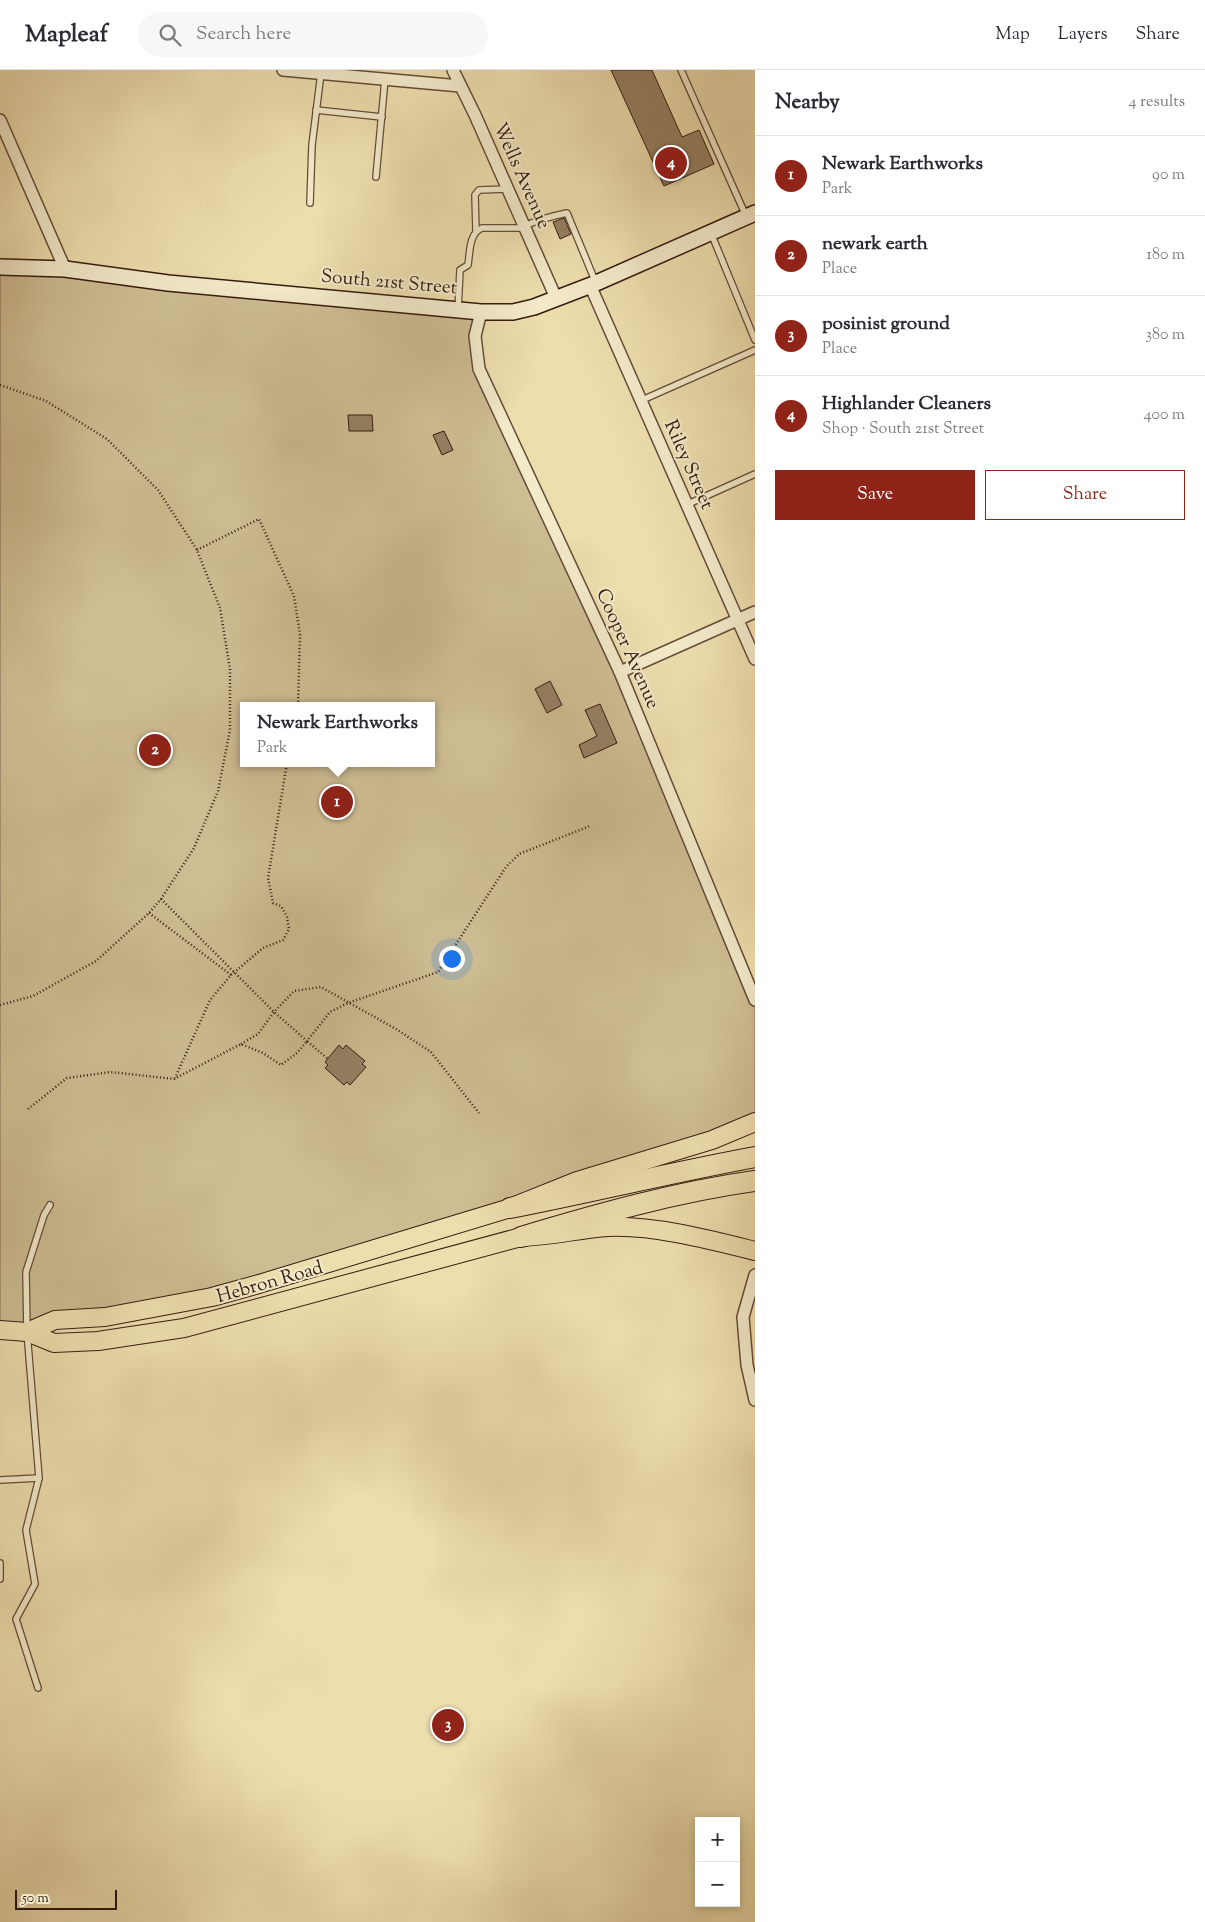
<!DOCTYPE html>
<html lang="en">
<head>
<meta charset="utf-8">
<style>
  body { margin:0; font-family:"Sorts Mill Goudy",serif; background:#f7f7f7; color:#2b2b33 }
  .controls { position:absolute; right:15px; bottom:15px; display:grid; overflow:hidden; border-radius:0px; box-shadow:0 2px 8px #0003 }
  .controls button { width:45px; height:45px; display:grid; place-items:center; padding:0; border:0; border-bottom:1px solid #e1e1e2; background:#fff; color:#2b2b33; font:25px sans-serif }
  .scale { position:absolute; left:15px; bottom:12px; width:102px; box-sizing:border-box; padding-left:5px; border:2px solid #361b11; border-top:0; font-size:14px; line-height:18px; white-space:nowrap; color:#361b11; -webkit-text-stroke:4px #f3eaca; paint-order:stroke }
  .you { position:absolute; left:451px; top:888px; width:18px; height:18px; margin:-12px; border:4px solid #fff; border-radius:50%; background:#1a73e8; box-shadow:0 0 0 8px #1a73e833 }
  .badge { display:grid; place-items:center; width:32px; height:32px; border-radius:50%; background:#8f2418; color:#fff; font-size:16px; font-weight:700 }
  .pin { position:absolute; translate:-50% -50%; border:2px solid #fff; box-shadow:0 1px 5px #0006 }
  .popup { position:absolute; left:240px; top:632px; width:195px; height:65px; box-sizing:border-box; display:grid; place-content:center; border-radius:0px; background:#fff; filter:drop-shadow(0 1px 4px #0005); font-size:16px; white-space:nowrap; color:#7c7c81 }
  .popup b { font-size:19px; color:#2b2b33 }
  .popup::after { content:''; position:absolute; left:50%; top:100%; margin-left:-10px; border:10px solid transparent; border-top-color:#fff }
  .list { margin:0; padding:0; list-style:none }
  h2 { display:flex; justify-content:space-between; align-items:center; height:65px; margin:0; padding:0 20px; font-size:21px }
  h2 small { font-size:16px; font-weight:400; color:#7c7c81 }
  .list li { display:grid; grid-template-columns:32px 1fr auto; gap:15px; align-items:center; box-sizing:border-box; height:80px; padding:0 20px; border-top:1px solid #e1e1e2 }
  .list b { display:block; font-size:19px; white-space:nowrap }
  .list p { margin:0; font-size:16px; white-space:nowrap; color:#7c7c81 }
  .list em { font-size:16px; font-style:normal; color:#7c7c81 }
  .actions { display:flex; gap:10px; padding:15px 20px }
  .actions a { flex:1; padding:11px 0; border:1px solid #8f2418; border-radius:0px; text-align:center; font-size:18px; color:#8f2418 }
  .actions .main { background:#8f2418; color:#fff }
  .icon { flex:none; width:28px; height:28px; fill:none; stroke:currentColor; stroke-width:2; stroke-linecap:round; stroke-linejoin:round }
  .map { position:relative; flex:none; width:755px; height:1852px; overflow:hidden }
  header { display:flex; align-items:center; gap:30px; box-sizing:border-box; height:70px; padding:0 25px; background:#fff; border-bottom:1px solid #e1e1e2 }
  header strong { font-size:24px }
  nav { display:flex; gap:28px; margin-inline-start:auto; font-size:18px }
  .search { width:350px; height:45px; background:#f7f7f7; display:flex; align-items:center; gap:12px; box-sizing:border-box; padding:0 18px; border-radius:28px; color:#7c7c81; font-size:19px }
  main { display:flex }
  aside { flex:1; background:#fff }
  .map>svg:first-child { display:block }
</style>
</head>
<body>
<header>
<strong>Mapleaf</strong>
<div class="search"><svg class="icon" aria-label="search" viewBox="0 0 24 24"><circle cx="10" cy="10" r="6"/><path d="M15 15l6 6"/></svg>Search here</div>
<nav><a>Map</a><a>Layers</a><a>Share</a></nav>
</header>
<main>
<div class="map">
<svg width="755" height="1852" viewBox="0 0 755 1852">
  <rect width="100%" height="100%" fill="#eddeae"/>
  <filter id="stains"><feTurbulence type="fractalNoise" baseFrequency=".004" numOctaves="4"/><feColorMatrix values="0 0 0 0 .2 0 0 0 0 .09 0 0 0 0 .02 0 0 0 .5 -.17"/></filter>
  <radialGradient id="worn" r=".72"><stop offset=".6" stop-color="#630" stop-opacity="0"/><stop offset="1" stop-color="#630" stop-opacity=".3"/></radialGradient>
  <path fill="#cebd93" stroke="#826c52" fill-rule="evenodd" d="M0 197 481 242 479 299 620 602 755 930V1052L212 1227 0 1260ZM243 636H431V693H243Z"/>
  <g fill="#958063" stroke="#361b11">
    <polygon points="611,0 652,0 682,67 699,60 714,94 664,116"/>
    <polygon points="564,148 571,164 560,169 553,152"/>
    <polygon points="348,345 372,345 373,361 349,361"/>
    <polygon points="444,361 453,380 442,385 433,365"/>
    <polygon points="550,611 562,635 547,643 535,619"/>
    <polygon points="600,634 617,673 584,688 579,675 597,666 585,640"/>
    <polygon points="339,975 343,979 346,975 365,991 362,994 366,997 350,1015 347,1012 344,1015 325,998 328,995 325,992"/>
  </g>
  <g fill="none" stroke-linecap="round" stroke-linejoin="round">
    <g stroke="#644c38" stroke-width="8">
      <g id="service">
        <polyline points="681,0 746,146"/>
        <polyline points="316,40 382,47"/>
        <polyline points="376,107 385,9"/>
        <polyline points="310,133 312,75 321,3"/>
        <path d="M524 156C538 150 552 146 567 143L596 213"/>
        <polyline points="476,161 475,125 479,120 508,119"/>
        <polyline points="711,163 755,270"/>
        <path d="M458 240 460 200 468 195C470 182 469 163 482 158H525"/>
        <polyline points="640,331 755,280"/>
        <polyline points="686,435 755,404"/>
        <polyline points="0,1410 39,1408"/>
        <polyline points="0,1493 0,1509"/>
        <polyline points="38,1618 16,1549 35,1514 26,1460 39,1408 27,1262 26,1202 44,1145 50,1135"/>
      </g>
    </g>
    <g stroke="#644c38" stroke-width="14">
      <g id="minor">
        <polyline points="283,0 460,16"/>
        <polyline points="453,0 475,45 556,228"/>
        <polyline points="0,50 65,199"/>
        <polyline points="590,215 755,589"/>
        <polyline points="481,242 475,266 479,299 620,602 755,930"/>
        <polyline points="620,602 755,542"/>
        <polyline points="755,1205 743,1247 747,1295 755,1330"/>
      </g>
    </g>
    <g stroke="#361b11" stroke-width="18">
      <polyline id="secondary" points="0,197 65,199 168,213 481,242 513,242 534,237 594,214 755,143"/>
    </g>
    <g stroke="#361b11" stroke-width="20">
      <g id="trunk">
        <path d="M0 1260 27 1262 54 1273 98 1271 184 1258 521 1167C551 1166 579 1159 608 1157 654 1155 711 1170 755 1181"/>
        <polyline points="27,1262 55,1250 105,1247 212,1227 259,1214 510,1138 577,1111 712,1070 755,1052"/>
      </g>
    </g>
    <g stroke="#361b11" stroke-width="22">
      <g id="motorway">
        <path d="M510 1138C592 1122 673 1102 755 1087"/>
        <path d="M521 1167C598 1144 676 1122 755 1111"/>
      </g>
    </g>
    <g stroke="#361b11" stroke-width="2.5" stroke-dasharray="1 2.5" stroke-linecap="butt">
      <polyline points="0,315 46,331 107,369 158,420 197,480 220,538 230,599 230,660 218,721 194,778 161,829 149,843 96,891 33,926 0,935"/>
      <polyline points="197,480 259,449 294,526 300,565 298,636"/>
      <polyline points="161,829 274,942 307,971 330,942 348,933 438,902 506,797 519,784 590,756"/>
      <polyline points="149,843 231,905 210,930 175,1008"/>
      <polyline points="231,905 263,878 283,870 289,859 287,847 281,836 273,833 268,808 287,693"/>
      <polyline points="241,974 258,964 274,942 294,921 321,917 396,959 431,982 479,1043"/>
      <polyline points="28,1039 67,1008 111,1002 174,1009 241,974 263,983 281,995 297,983 307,971 328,989"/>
    </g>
    <use href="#service" stroke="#f3eaca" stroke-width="5.5"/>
    <use href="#minor" stroke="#f3eaca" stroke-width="11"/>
    <use href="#secondary" stroke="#f3eaca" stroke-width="15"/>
    <use href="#trunk" stroke="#eddeae" stroke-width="18"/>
    <use href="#motorway" stroke="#eddeae" stroke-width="20"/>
  </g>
  <g text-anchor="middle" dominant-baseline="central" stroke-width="4" stroke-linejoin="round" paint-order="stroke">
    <g font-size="19" fill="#361b11" stroke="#f3eaca">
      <text transform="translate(521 106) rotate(66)">Wells Avenue</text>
      <text transform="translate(389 213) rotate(5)">South 21st Street</text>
      <text transform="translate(688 395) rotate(66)">Riley Street</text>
      <text transform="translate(627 579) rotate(66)">Cooper Avenue</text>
      <text transform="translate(270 1213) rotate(-16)">Hebron Road</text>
    </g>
  </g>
  <rect width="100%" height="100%" filter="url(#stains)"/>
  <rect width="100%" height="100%" fill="url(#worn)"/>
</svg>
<div class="controls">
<button>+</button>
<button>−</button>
</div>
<div class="scale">50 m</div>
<div class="you"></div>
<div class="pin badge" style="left:337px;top:732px">1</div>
<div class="popup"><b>Newark Earthworks</b>Park</div>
<div class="pin badge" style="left:155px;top:680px">2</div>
<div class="pin badge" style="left:448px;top:1655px">3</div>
<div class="pin badge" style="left:671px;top:93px">4</div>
</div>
<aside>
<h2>Nearby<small>4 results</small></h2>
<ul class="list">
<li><span class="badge">1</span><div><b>Newark Earthworks</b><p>Park</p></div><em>90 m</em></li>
<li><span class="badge">2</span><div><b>newark earth</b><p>Place</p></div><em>180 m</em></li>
<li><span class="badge">3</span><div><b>posinist ground</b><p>Place</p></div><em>380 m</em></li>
<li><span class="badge">4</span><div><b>Highlander Cleaners</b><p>Shop · South 21st Street</p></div><em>400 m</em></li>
</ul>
<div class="actions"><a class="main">Save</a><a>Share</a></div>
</aside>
</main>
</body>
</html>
